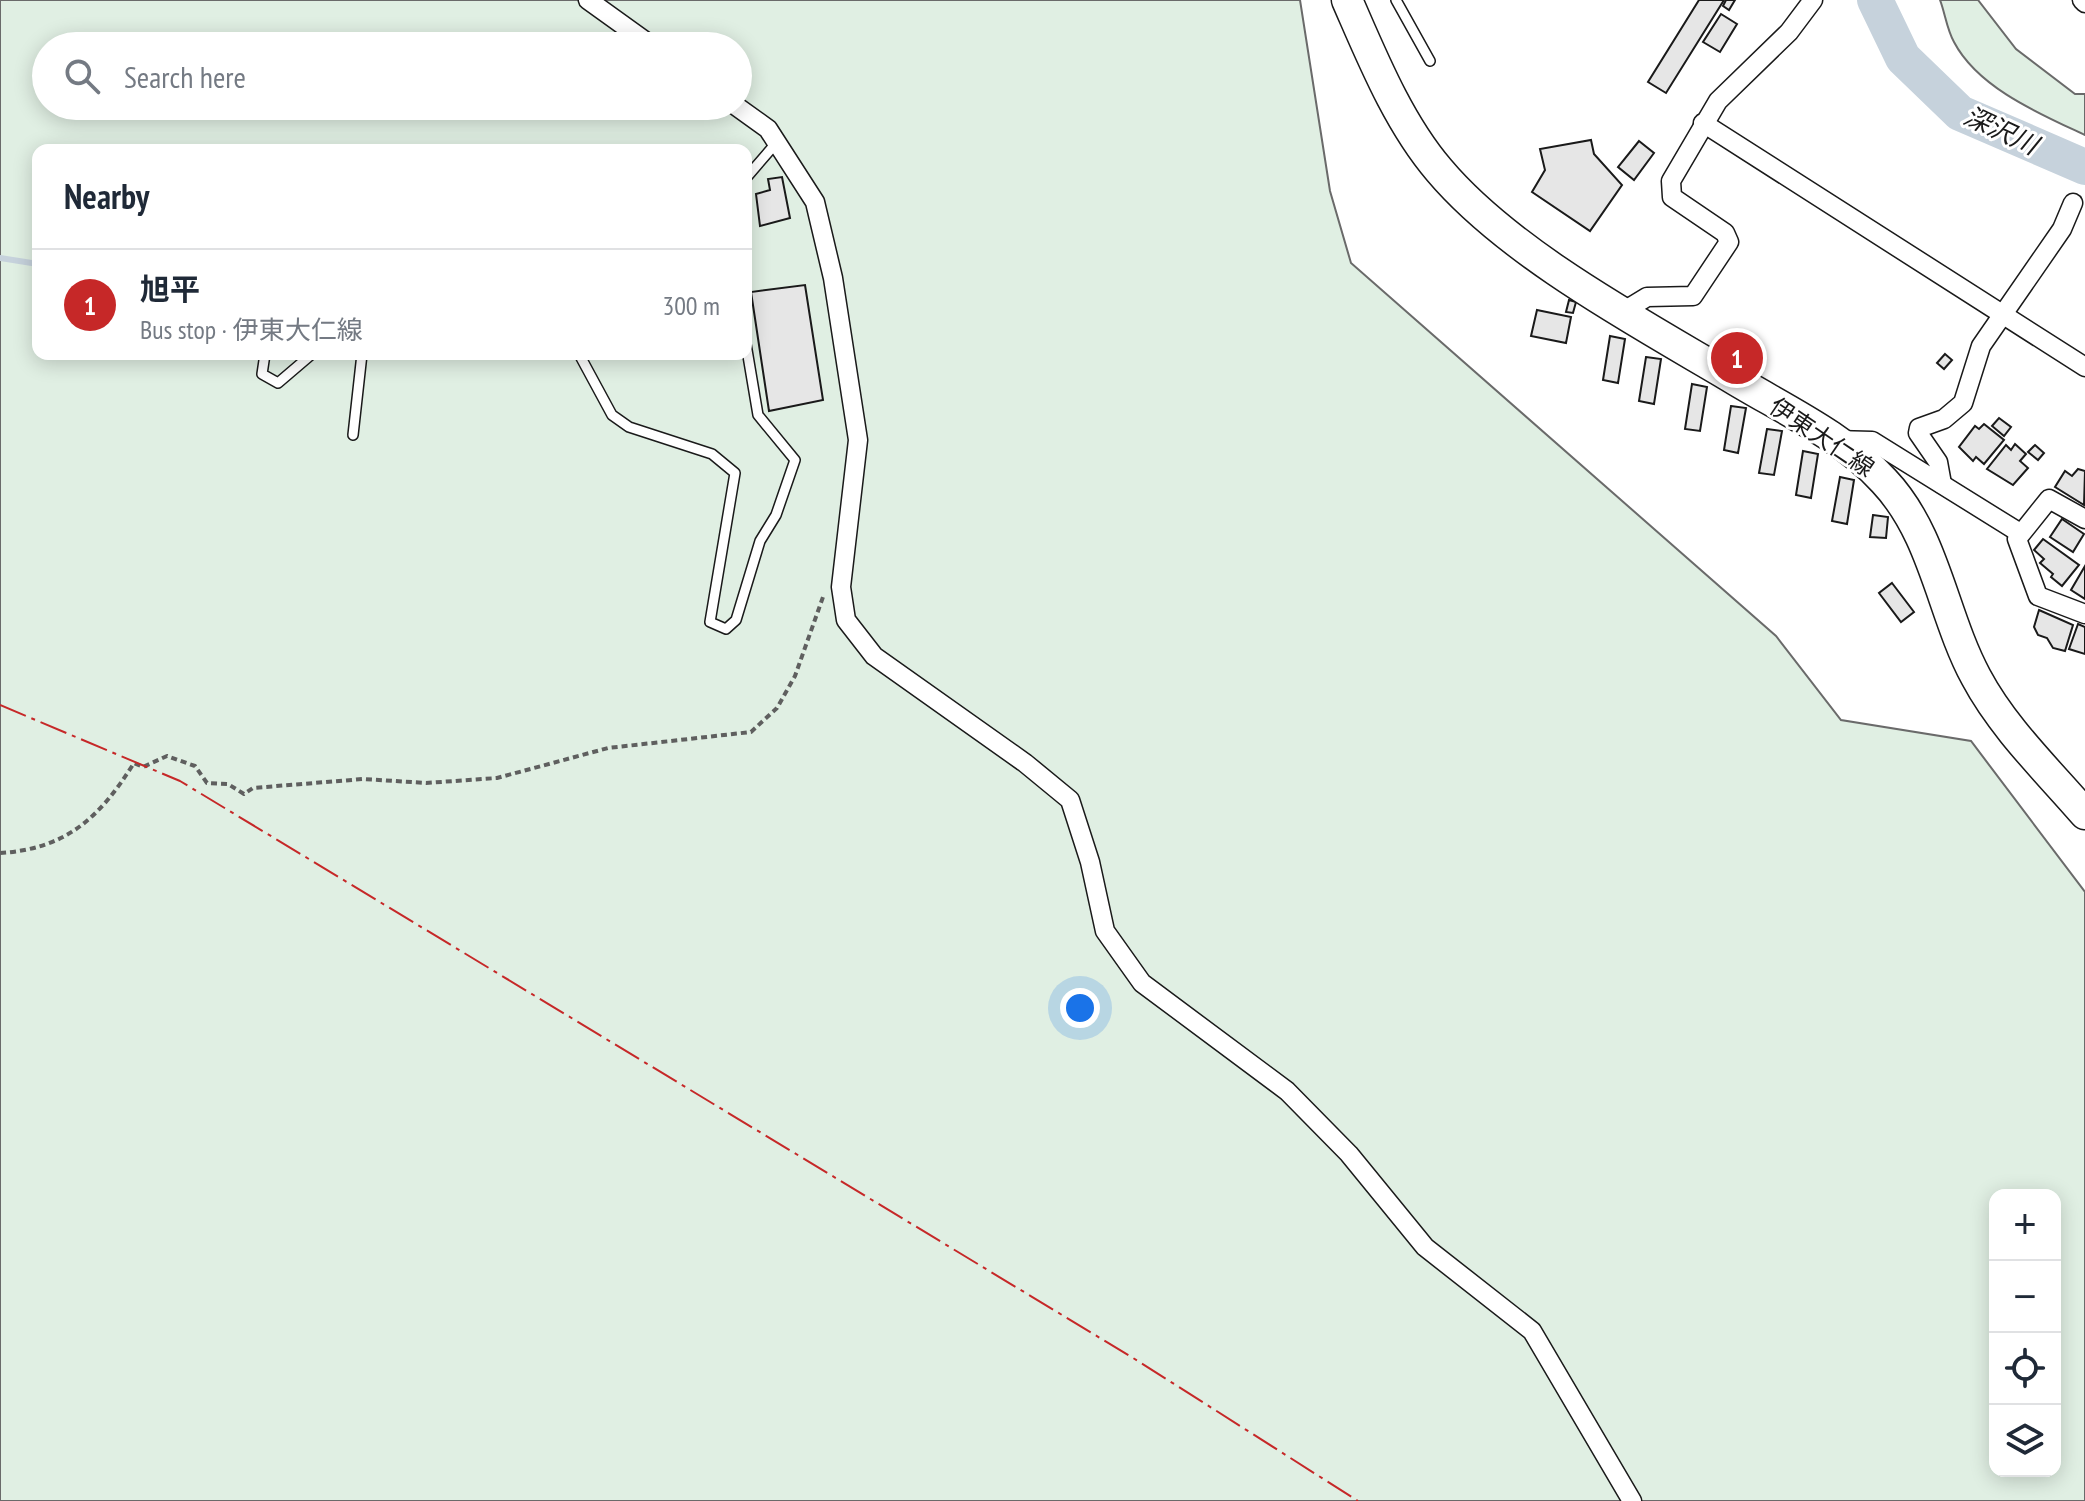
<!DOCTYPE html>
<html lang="en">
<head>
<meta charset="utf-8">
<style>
  body { margin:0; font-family:"PT Sans Narrow","Noto Sans JP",sans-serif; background:#f2f2f3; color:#1f2937 }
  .controls { position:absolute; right:24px; bottom:24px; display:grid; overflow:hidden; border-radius:16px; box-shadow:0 4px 20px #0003 }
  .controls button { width:72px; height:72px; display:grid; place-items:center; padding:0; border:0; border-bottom:2px solid #e0e1e3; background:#fff; color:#1f2937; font:40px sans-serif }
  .you { position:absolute; left:1080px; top:1008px; width:28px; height:28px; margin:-20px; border:6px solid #fff; border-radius:50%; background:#1a73e8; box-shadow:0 0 0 12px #1a73e833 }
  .badge { display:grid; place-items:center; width:52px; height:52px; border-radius:50%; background:#c62828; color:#fff; font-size:26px; font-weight:700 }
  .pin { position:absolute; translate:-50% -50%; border:4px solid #fff; box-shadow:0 2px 8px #0006 }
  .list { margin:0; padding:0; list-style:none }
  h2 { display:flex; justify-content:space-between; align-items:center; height:104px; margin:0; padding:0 32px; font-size:34px }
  h2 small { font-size:26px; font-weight:400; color:#747a83 }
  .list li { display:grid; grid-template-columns:52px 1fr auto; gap:24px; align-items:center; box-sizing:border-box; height:112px; padding:0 32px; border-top:2px solid #e0e1e3 }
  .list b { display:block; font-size:30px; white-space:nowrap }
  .list p { margin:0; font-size:26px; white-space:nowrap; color:#747a83 }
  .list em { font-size:26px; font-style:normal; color:#747a83 }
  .icon { flex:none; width:44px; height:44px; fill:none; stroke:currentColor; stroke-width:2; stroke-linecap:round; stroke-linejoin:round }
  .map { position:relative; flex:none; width:2085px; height:1501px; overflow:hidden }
  .search { position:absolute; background:#fff; box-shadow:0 4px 20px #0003; left:32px; top:32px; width:720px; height:88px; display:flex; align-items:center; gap:20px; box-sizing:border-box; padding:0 28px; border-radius:44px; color:#747a83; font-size:30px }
  .panel { position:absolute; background:#fff; box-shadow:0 4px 20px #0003; left:32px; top:144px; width:720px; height:216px; border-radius:16px }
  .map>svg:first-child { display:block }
</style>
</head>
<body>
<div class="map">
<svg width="2085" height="1501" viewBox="0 0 2085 1501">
  <rect width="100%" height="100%" fill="#fff"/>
  <g fill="#e0efe3" stroke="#6a6a6a" stroke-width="2" fill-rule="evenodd">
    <path d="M0 0H1300L1330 191 1351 263 1776 636 1841 720 1971 741 2085 892V1501H0ZM46 46H738V106H46ZM38 150H746V354H38ZM1995 1195H2055V1471H1995Z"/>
    <path d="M1940 0H1978L2016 49 2075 94H2085V135C2040 114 1978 88 1954 42 1947 30 1945 13 1940 0Z"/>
  </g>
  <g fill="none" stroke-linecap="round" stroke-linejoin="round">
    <polyline stroke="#c6d2dc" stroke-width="6" points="0,258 38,264"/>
    <polyline stroke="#c6d2dc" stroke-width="36" points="1875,0 1903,58 1960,113 2085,167"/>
  </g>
  <g fill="#e6e6e6" stroke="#1a1a1a" stroke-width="2">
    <polygon points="1699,0 1724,0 1666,93 1648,82"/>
    <polygon points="1726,0 1735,0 1729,10 1723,6"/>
    <polygon points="1721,14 1737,24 1720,52 1703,42"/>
    <polygon points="1591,140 1594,154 1622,185 1590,231 1532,192 1545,170 1540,149"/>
    <polygon points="1639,141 1654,153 1634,180 1618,167"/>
    <polygon points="782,177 790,218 760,226 756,194 770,190 768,179"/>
    <polygon points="805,285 823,400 769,411 751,292"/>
    <polygon points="1569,300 1576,302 1573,313 1566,312"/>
    <polygon points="1537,310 1571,317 1566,343 1531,336"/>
    <polygon points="1610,336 1625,339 1618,383 1603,380"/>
    <polygon points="1945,354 1952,360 1944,369 1937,363"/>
    <polygon points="1646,357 1661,359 1654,404 1639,401"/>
    <polygon points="1692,384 1707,387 1700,431 1685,429"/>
    <polygon points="1731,406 1746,408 1738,453 1724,450"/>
    <polygon points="1999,418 2011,427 2004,436 1992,426"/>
    <polygon points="1984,424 2004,440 1984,464 1976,457 1973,461 1959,447 1975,426 1979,429"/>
    <polygon points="1767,429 1782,431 1774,475 1759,473"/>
    <polygon points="2015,444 2026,454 2020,461 2028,468 2013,485 1987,469 2006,445 2011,450"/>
    <polygon points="2035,445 2044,453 2038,460 2028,452"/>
    <polygon points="1803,451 1818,454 1811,498 1796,495"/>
    <polygon points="2078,469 2085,471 2084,505 2055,487 2065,471 2072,476"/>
    <polygon points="1840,477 1854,480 1847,524 1832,521"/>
    <polygon points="1873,515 1888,517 1886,538 1870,537"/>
    <polygon points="2062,519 2084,534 2073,552 2050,537"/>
    <polygon points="2043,539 2079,565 2062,586 2051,577 2053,574 2040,563 2044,559 2034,550"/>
    <polygon points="2085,566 2085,599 2071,590"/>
    <polygon points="1892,583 1914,612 1901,622 1879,593"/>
    <polygon points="2039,610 2073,625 2065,651 2053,648 2047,638 2038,635 2034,627"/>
    <polygon points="2078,624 2085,627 2085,654 2069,649"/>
  </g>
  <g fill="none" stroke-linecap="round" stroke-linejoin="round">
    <g stroke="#1a1a1a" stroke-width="12">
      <g id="lane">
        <polyline points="1396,0 1430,61"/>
        <polyline points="746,178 777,142"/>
        <polyline points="265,354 262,374 278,383 312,354"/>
        <polyline points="579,354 612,415 629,427 712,454 735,473 710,622 726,629 736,620 760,541 776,515 795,460 758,415 746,344"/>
        <polyline points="353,435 362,354"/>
      </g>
    </g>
    <g stroke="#1a1a1a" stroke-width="21">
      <g id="street">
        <polyline points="588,0 652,46"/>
        <polyline points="2082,0 2085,3"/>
        <polyline points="736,106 768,129 815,202 833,278 858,440 841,587 846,620 874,656 1025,763 1070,800 1090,862 1105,931 1142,983 1287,1091 1349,1154 1425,1247 1532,1331 1632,1501"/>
        <polyline points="1703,123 2085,367"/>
        <polyline points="1624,311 1647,297 1693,296 1729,242 1725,233 1672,197 1671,181 1718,101 1789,32 1813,0"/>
        <polyline points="1835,440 1872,441 2020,533"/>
        <polyline points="1942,484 1938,462 1918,433 1919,428 1944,419 1963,403 1981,346 2062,229 2073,203"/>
        <polyline points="2085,519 2049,499 2017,539 2038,596 2085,614"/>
      </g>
    </g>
    <g stroke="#1a1a1a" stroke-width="33">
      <path id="primary" d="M1347 0C1372 57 1398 122 1439 170 1508 252 1636 321 1729 376 1781 408 1842 435 1884 481 1935 535 1942 614 1976 677 2003 728 2048 771 2085 814"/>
    </g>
    <path stroke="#5f5f5f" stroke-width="4" stroke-dasharray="6 4" stroke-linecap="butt" d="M0 853C67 849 100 817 134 763L143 767 167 756 195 766 207 783 228 784 244 794 253 788 363 779 426 783 497 778 608 748 751 732 777 708 795 676 823 597"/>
    <use href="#lane" stroke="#fff" stroke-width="9"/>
    <use href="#street" stroke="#fff" stroke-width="18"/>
    <use href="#primary" stroke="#fff" stroke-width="30"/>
    <polyline stroke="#c62828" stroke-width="2" stroke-dasharray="28 6 4 6" stroke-linecap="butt" points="0,705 180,781 1138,1361 1358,1501"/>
  </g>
  <g text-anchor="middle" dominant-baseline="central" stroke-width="6" stroke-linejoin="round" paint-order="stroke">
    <g font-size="24" fill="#1a1a1a" stroke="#fff">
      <text transform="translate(1822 437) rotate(34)">伊東大仁線</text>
    </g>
    <g font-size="26" font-style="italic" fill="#1a1a1a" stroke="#fff">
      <text transform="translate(2001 130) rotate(25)">深沢川</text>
    </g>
  </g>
</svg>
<div class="controls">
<button>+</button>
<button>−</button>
<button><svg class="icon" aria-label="locate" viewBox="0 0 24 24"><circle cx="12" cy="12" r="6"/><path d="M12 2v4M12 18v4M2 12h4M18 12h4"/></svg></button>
<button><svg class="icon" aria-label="layers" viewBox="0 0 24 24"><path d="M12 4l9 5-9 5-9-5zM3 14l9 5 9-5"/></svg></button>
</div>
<div class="you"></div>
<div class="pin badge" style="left:1737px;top:358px">1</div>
<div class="search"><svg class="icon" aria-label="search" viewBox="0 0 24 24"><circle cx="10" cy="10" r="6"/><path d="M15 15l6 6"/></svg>Search here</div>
<section class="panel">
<h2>Nearby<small></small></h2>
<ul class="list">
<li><span class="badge">1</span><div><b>旭平</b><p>Bus stop · 伊東大仁線</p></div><em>300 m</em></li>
</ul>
</section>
</div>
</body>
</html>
